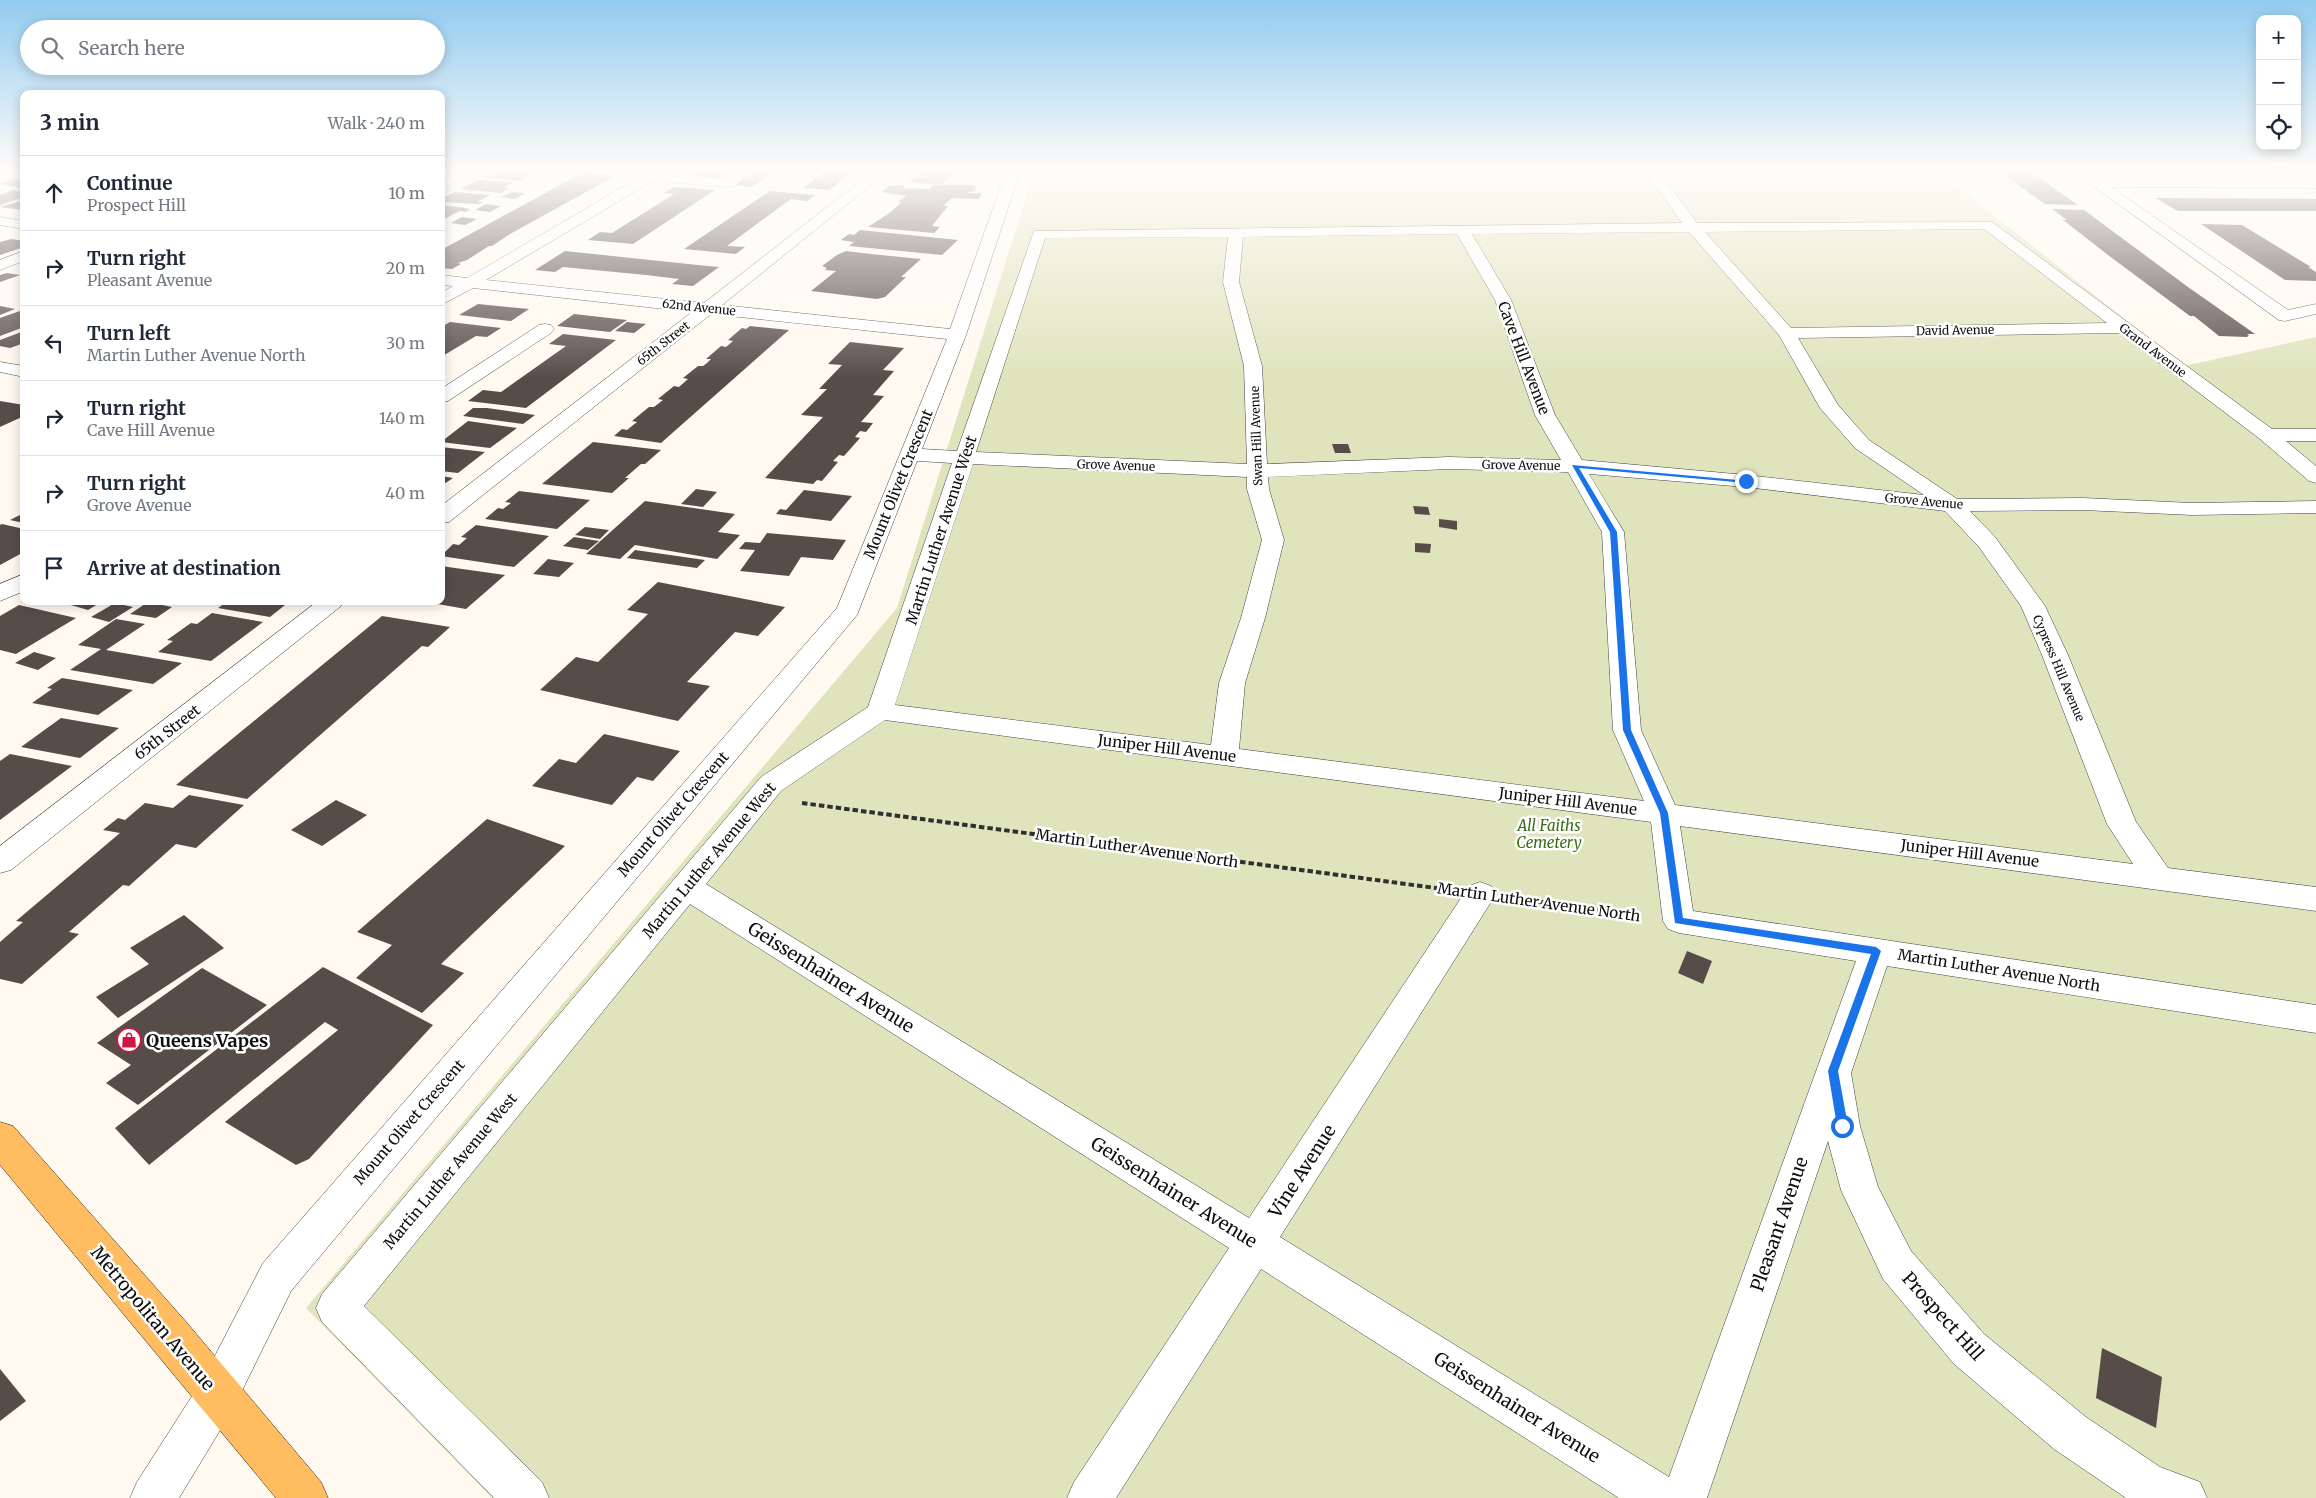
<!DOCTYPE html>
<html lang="en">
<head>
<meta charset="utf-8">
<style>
  body { margin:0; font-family:Merriweather,serif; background:#f6f6f7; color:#1f2937 }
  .controls { position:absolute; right:15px; top:15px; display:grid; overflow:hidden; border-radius:10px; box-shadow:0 2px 12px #0003 }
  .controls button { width:45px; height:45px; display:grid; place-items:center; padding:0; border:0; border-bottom:1px solid #e0e1e3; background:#fff; color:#1f2937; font:25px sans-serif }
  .stop { position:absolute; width:15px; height:15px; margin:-11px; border:4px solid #1a73e8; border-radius:50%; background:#fff }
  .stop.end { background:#1a73e8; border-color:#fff; box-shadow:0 1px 5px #0008 }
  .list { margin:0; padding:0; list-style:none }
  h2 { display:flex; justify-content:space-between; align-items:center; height:65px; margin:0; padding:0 20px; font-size:21px }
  h2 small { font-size:16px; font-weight:400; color:#747a83 }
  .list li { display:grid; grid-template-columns:32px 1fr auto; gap:15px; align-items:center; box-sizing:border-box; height:75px; padding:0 20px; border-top:1px solid #e0e1e3 }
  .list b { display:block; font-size:19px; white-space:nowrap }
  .list p { margin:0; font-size:16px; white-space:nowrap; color:#747a83 }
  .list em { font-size:16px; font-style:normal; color:#747a83 }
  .icon { flex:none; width:28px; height:28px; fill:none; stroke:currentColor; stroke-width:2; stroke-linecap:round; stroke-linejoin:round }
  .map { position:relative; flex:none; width:2316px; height:1498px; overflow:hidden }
  .search { position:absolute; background:#fff; box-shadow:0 2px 12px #0003; left:20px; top:20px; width:425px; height:55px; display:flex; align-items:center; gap:12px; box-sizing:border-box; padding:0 18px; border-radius:28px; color:#747a83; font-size:19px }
  .panel { position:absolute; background:#fff; box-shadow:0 2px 12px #0003; left:20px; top:90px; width:425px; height:515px; border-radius:10px }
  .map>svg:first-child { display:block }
</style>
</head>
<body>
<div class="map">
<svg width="2316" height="1498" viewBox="0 0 2316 1498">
  <rect width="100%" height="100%" fill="#fff9f0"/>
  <polygon fill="#dfe4bd" points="1035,169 1935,169 2184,366 2316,337 2316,1498 492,1498 306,1308 897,608"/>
  <g fill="#584c49">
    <polygon points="500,169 510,169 535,171 521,181 484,178"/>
    <polygon points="552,169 562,169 568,170 558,175 545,174"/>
    <polygon points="700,169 733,169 719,173 727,174 715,181 685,178"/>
    <polygon points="758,169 778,169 752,187 734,185"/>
    <polygon points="828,169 856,169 829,190 803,188"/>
    <polygon points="924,169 959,169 941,185 908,182 918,177 920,175 917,175"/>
    <polygon points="1996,169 2027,169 2078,205 2045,204"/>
    <polygon points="584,172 615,175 612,176 615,176 510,234 492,246 489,246 467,260 458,263 461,264 452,269 441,268 441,250"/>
    <polygon points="13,179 24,180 24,188 0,184"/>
    <polygon points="478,180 513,182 504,188 509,188 501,193 460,189"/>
    <polygon points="904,185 903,188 930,189 932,185 976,185 975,191 966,193 982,193 979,199 952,198 943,206 948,206 932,226 940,227 934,233 868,227 888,214 902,202 898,202 906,196 882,192 888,186"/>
    <polygon points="674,187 715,190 633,244 588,240 600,232 612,233 674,194 664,193"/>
    <polygon points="13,190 24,192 24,197 0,205 0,195"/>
    <polygon points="770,191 815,195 807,201 791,199 727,246 745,247 736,254 684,249"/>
    <polygon points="455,192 490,195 477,202 483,202 479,204 441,202 441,199"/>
    <polygon points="512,192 525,193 515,199 501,197"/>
    <polygon points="2155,198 2316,199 2316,211 2178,211"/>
    <polygon points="24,200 24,210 0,207"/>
    <polygon points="486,204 501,206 490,212 475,210"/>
    <polygon points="441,205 465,208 464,208 470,209 466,212 460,211 446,218 441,217"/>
    <polygon points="2052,209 2084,210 2188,287 2255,334 2247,334 2249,335 2247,337 2219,336 2194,316 2190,316 2112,258 2063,220 2067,220"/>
    <polygon points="462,217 477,219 465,225 451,223"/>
    <polygon points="2201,224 2242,225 2311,267 2308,267 2316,272 2316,281 2285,280"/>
    <polygon points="860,230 958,240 942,255 849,246 854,242 841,240 849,234 854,235"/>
    <polygon points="11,239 24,241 24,247 0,255 0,242"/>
    <polygon points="565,251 698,265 719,267 693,286 672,284 679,279 646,275 563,267 555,272 535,270"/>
    <polygon points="846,251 871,254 921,259 901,277 906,277 885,297 877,299 811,291 836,271 825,270 827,268 822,266 837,255"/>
    <polygon points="7,273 20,275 0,282 0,275"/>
    <polygon points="478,304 529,309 511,321 459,315"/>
    <polygon points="0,306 15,309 0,315"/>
    <polygon points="20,311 24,312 24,327 0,336 0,318"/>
    <polygon points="574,314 627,320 610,332 557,326"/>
    <polygon points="450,322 501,328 487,337 476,336 441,357 441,327"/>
    <polygon points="627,322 646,324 634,333 615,331"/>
    <polygon points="750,326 789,330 661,443 614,436 622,429 627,430 637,422 632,421 649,407 654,407 663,400 658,399 674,386 679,387 688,379 683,378 698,366 703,366 707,363 711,359 706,359 721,346 726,347 733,341 728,340 742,328 746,329"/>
    <polygon points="24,331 24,343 10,348 0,346 0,340"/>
    <polygon points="563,334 616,340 526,408 468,401 483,390 501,392 566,346 549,344"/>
    <polygon points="850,342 904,348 883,370 894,371 873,395 884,396 861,422 873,423 866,432 860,431 855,437 860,438 844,456 839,455 833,461 838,462 822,481 817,480 813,484 765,478 823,417 801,415 827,389 819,389 842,365 828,364"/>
    <polygon points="0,401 24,405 24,416 0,427"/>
    <polygon points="473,408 487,408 535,415 523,424 463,416"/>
    <polygon points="468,421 517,428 490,448 441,442"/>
    <polygon points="593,442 661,450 645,464 641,464 625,478 629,478 612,493 542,484"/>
    <polygon points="1332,444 1348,444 1351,453 1335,453"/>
    <polygon points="441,447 485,452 458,473 441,471"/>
    <polygon points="441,476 453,478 441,486"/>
    <polygon points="696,489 717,492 703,507 681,504"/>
    <polygon points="804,490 852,496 831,521 776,514 780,509 786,510"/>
    <polygon points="519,491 590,500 557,529 485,519 498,508 503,509 511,503 505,502"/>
    <polygon points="645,501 735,514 718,532 740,535 717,559 635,545 620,559 586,554"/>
    <polygon points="1413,506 1428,507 1430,515 1415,514"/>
    <polygon points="24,513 24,523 10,520"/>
    <polygon points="1439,519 1457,521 1457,530 1439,527"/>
    <polygon points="2,524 24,529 24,552 0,565 0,525"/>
    <polygon points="476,525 549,536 514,567 441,556 453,544 459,545 467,538 461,537"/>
    <polygon points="585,527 609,530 600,539 575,535"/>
    <polygon points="767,533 846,540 833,560 801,557 789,576 740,571 755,550 739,549 745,542 760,543"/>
    <polygon points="574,537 599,541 588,550 563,546"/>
    <polygon points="1415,543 1431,544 1430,553 1415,552"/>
    <polygon points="635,550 705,560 697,568 627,558"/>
    <polygon points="548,559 574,563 559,577 533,574"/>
    <polygon points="441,566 505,575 466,609 426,602 441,601"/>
    <polygon points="658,582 785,607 758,636 735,632 687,682 710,686 678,721 540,690 576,657 598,662 648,614 627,610"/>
    <polygon points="57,601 103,601 88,610"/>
    <polygon points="228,601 290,601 270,617 218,608"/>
    <polygon points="148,602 172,607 156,618 130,614"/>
    <polygon points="115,603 133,607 109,622 91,617"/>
    <polygon points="19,605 76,618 16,654 0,650 0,616"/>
    <polygon points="212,613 263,622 211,661 158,652 173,641 167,640 191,623 197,624"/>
    <polygon points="382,616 450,627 428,647 422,646 247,799 176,785"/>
    <polygon points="116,619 145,624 106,650 182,663 153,684 70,670 101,649 78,645"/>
    <polygon points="34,652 56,658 38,670 15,663"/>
    <polygon points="62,678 133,690 98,715 32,703 52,689 47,688"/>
    <polygon points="61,718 119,728 80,758 21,747"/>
    <polygon points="604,734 680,751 653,781 637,777 612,805 532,786 559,759 576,763"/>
    <polygon points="10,754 72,766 0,820 0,761"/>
    <polygon points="189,795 244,805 196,848 176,844 129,886 123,885 69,932 79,934 22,984 0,979 0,942 23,922 16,921 120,833 103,830 118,818 125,820 145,803 173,808"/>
    <polygon points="336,800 367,815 322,846 291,830"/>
    <polygon points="487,819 565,846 441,964 464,973 422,1013 356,978 392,945 357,932"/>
    <polygon points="184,915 224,948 118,1018 96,997 149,964 130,948"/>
    <polygon points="1687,951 1712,961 1703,984 1678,973"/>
    <polygon points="323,967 433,1025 309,1159 296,1165 225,1122 338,1030 325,1022 149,1165 115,1128"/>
    <polygon points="202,968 267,1005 138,1105 106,1083 131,1065 97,1043"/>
    <polygon points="2102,1348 2162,1377 2156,1428 2096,1398"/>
    <polygon points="0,1369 26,1401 0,1421"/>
  </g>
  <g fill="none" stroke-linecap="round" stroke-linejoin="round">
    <g stroke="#414141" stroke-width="1">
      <g id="minor">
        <polygon points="465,169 482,169 441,190 441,181"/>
        <path d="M654 169H670L665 174 726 179 740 169H755L734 186 729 187 653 181 486 280 704 303 876 169H891L722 305 950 329 1007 169H1021L966 335 922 449 957 451 1034 231 1682 223 1644 169H1657L1697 223 1992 222 2272 429H2316V441H2286L2316 466V483L2309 481 2260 439 2120 333 1798 338 1838 405 1869 440 1957 499 2083 498 2192 503 2316 501V513L2192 515 2083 510 1970 511 1995 537 2045 606 2068 655 2136 822 2168 868 2316 887V911L1680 826 1693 911 2316 1005V1033L1887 966 1851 1073 1860 1126 1878 1187 1911 1251 1984 1334 2086 1417 2160 1467 2200 1482 2207 1498H2126L2054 1449 1954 1364 1883 1279 1841 1190 1828 1141 1707 1498H1619L1261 1269 1116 1498H1067L1074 1482 1229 1248 690 904 364 1306 542 1482 549 1498H494L322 1322 316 1308 322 1294 761 777 868 707 952 463 917 461 857 615 291 1291 233 1409 179 1498H130L137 1482 203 1379 263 1263 837 608 947 339 711 314 449 522 441 523V506L692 312 473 288 441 305V293L453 286 441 285V275L467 278ZM1984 229 2107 323 1791 328 1705 232ZM1689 232 1779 335 1820 408 1855 448 1924 495 1746 475 1582 460 1555 415 1511 300 1472 234ZM1457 234 1495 300 1535 415 1561 460 1449 457 1267 464 1262 366 1239 282 1243 237ZM1228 237 1223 282 1244 366 1247 464 976 452 1045 238ZM973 464 1247 477V489L1262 540 1241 618 1219 683 1211 745 895 705ZM1449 469 1568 472 1602 532 1613 730 1644 801 1239 749 1245 683 1265 618 1284 540 1269 489 1268 477ZM1589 474 1746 487 1945 511 1979 547 2021 606 2042 655 2107 824 2133 864 1675 805 1641 730 1624 532ZM885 720 1651 822 1663 921 1668 929 1679 933 1856 961 1669 1477 1280 1237 1491 902 1496 894 1491 886 1480 882 1469 886 1249 1218 706 884 781 791Z"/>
        <polygon points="804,169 819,169 805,181 795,181 793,178"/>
        <polygon points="2070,169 2085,169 2099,179 2316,180 2316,188 2111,187 2288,310 2316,304 2316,314 2285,321 2279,320"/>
        <polygon points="0,217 24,221 24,229 0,225"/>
        <polygon points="24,251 24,261 0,270 0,260"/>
        <polygon points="545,324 551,325 554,329 551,333 448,401 441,403 441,389 539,325"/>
        <polygon points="0,362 24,366 24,377 0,372"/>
        <polygon points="24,574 24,591 0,601 0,584"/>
        <polygon points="318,601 345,601 341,606 11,870 0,873 0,846"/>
      </g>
    </g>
    <g stroke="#1f1f1f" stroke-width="1">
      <polygon id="major" points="0,1122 13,1126 187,1323 321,1482 328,1498 276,1498 0,1165"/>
    </g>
    <g stroke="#303030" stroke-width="4" stroke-dasharray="5.5 3" stroke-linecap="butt">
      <polyline points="802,803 1443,889"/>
      <polyline points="1513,898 1641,916"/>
    </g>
    <use href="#minor" fill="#fff" fill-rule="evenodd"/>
    <use href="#major" fill="#ffbc60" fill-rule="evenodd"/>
  </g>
  <linearGradient id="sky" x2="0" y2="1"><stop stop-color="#91cbf0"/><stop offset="0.45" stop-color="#fffcf8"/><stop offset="1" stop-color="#fffcf8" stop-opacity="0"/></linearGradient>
  <rect width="2316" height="379" fill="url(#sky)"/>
  <polygon fill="#1a73e8" points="1572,465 1749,481 1746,483 1579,468 1617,532 1631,730 1668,813 1683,918 1876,947 1881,951 1838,1071 1848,1126 1846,1129 1838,1129 1837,1126 1828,1071 1871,954 1675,923 1660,813 1623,730 1610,532"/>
  <defs>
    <g id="shop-ring" transform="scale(1.25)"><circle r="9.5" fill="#fff" stroke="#ce1640" stroke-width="1.5"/><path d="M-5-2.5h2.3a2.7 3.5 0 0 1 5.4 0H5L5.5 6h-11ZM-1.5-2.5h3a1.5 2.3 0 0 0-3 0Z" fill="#ce1640"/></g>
  </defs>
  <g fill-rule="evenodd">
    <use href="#shop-ring" x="129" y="1040"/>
  </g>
  <g text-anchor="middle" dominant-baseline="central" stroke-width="5" stroke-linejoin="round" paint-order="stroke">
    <g font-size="12" fill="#0e0e0e" stroke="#fff">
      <text transform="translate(699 307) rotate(6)">62nd Avenue</text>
      <text transform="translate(1955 330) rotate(-1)">David Avenue</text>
      <text transform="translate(663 343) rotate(-38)">65th Street</text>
      <text transform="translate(2153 350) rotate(37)">Grand Avenue</text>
      <text transform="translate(1256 436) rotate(-92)">Swan Hill Avenue</text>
      <text transform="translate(1116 465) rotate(2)">Grove Avenue</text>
      <text transform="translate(1521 465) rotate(1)">Grove Avenue</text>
      <text transform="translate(1924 501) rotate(5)">Grove Avenue</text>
      <text transform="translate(2059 668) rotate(67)">Cypress Hill Avenue</text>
    </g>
    <g font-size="15" fill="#0e0e0e" stroke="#fff">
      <text transform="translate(1524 358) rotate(69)">Cave Hill Avenue</text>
      <text transform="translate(898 484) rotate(-68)">Mount Olivet Crescent</text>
      <text transform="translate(941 530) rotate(-72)">Martin Luther Avenue West</text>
      <text transform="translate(167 732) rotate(-38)">65th Street</text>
      <text transform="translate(1167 748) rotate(7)">Juniper Hill Avenue</text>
      <text transform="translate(1568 801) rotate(7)">Juniper Hill Avenue</text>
      <text transform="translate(673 814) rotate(-49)">Mount Olivet Crescent</text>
      <text transform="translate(1137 848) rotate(8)">Martin Luther Avenue North</text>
      <text transform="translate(1970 853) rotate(7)">Juniper Hill Avenue</text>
      <text transform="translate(709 860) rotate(-50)">Martin Luther Avenue West</text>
      <text transform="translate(1539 902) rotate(8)">Martin Luther Avenue North</text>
      <text transform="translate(1999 970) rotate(9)">Martin Luther Avenue North</text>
      <text transform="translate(409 1122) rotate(-49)">Mount Olivet Crescent</text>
      <text transform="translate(450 1171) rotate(-50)">Martin Luther Avenue West</text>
    </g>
    <g font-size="15" font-style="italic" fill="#386e17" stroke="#fff">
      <text x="1549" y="825">All Faiths<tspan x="1549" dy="17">Cemetery</tspan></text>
    </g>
    <g font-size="18" fill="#0e0e0e" stroke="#fff">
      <text transform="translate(831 977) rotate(32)">Geissenhainer Avenue</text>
      <text transform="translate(1302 1171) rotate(-57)">Vine Avenue</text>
      <text transform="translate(1174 1192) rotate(32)">Geissenhainer Avenue</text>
      <text transform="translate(1779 1224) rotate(-71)">Pleasant Avenue</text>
      <text transform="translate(1943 1316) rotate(48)">Prospect Hill</text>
      <text transform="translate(153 1318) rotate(50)">Metropolitan Avenue</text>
      <text transform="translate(1517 1407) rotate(32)">Geissenhainer Avenue</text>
    </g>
    <g font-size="18" font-weight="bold" fill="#0e0e0e" stroke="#fff" text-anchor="start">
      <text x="146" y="1040">Queens Vapes</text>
    </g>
  </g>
</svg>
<div class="controls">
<button>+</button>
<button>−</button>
<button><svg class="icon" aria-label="locate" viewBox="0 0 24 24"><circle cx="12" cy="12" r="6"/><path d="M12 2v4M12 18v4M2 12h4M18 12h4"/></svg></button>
</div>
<div class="stop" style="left:1842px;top:1126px"></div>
<div class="stop end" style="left:1746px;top:481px"></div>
<div class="search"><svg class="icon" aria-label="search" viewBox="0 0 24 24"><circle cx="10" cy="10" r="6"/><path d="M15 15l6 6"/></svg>Search here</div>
<section class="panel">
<h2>3 min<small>Walk · 240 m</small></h2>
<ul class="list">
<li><svg class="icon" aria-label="ahead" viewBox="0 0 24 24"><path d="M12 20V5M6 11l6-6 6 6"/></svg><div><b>Continue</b><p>Prospect Hill</p></div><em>10 m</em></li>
<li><svg class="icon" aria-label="right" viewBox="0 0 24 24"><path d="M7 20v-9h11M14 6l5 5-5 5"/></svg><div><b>Turn right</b><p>Pleasant Avenue</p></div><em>20 m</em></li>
<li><svg class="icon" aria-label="left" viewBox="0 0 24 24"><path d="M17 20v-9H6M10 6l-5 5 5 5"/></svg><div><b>Turn left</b><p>Martin Luther Avenue North</p></div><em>30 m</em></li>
<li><svg class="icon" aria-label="right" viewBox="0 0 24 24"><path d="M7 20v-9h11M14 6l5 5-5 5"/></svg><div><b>Turn right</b><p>Cave Hill Avenue</p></div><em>140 m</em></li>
<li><svg class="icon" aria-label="right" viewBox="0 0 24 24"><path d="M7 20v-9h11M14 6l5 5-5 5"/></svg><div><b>Turn right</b><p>Grove Avenue</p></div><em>40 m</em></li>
<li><svg class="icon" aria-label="arrive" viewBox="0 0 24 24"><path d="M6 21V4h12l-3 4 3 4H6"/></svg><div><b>Arrive at destination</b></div></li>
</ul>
</section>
</div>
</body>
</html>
